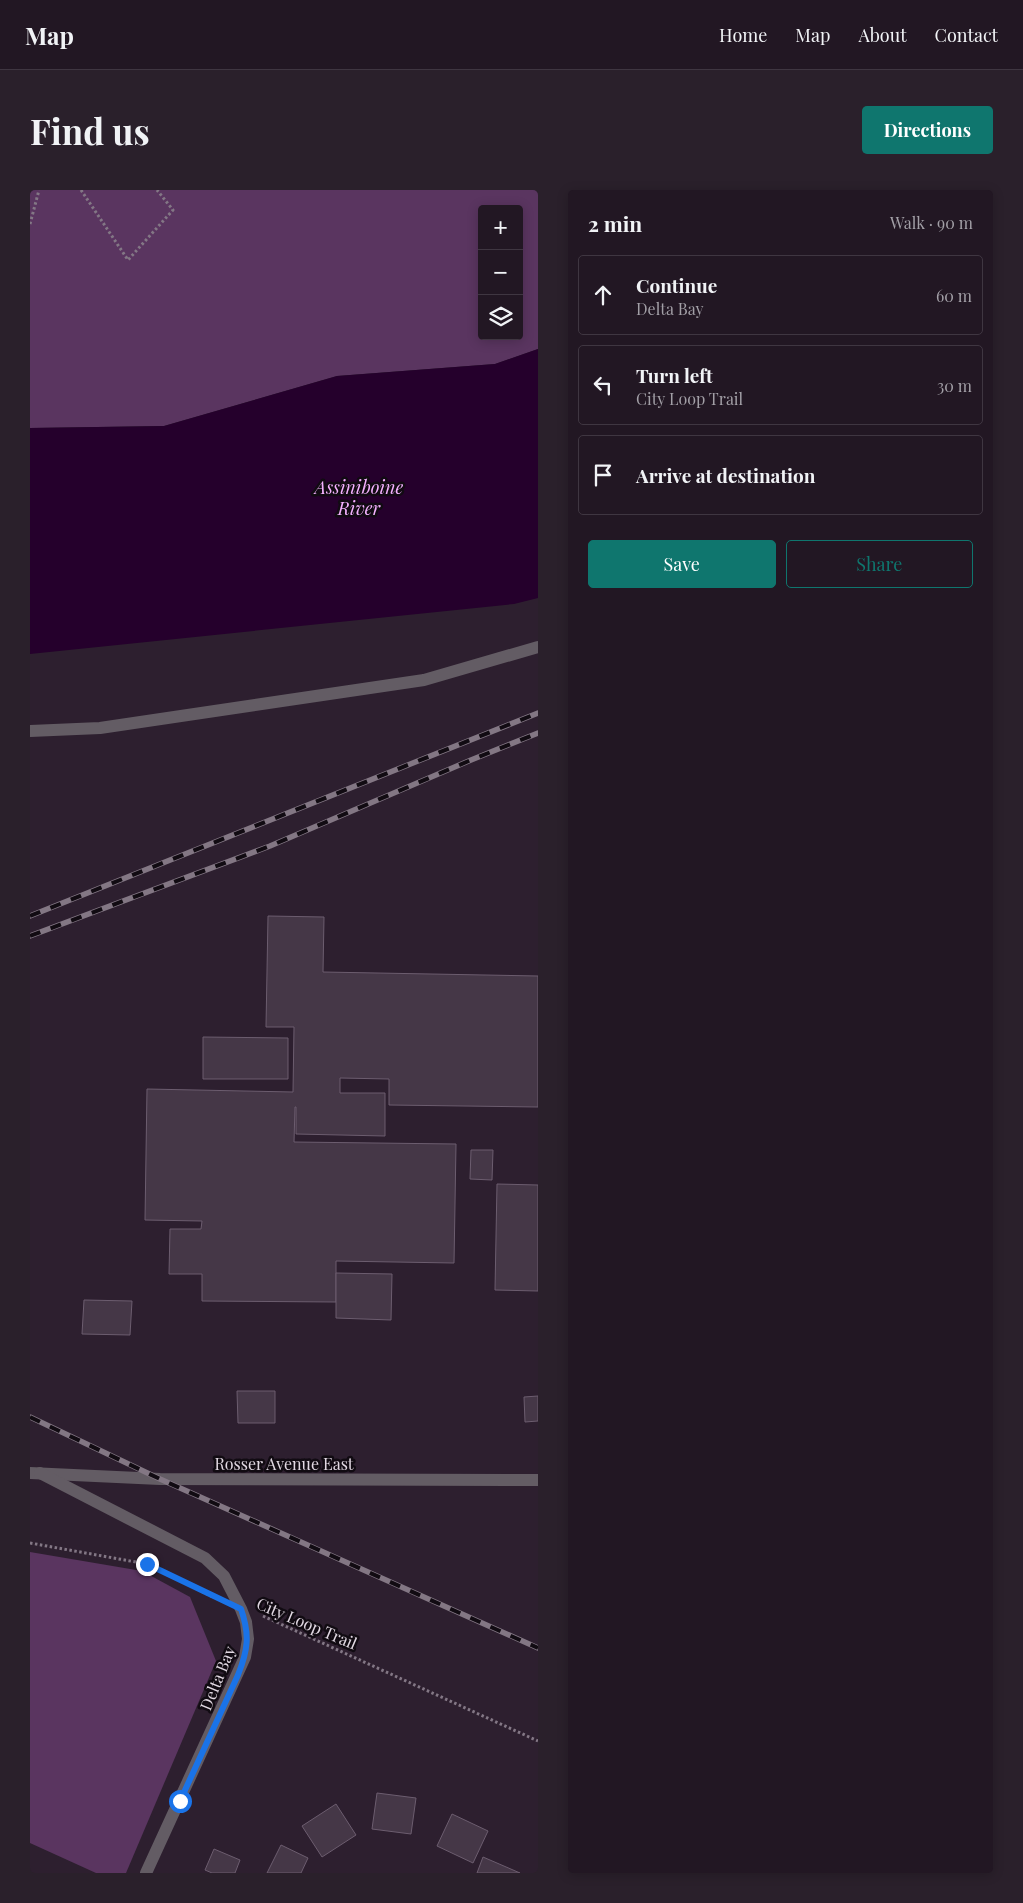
<!DOCTYPE html>
<html lang="en">
<head>
<meta charset="utf-8">
<style>
  body { margin:0; font-family:"Playfair Display",serif; background:#2a202b; color:#f1f3f6 }
  .controls { position:absolute; right:15px; top:15px; display:grid; overflow:hidden; border-radius:5px; box-shadow:0 2px 12px #0003 }
  .controls button { width:45px; height:45px; display:grid; place-items:center; padding:0; border:0; border-bottom:1px solid #3f3641; background:#221723; color:#f1f3f6; font:25px sans-serif }
  .stop { position:absolute; width:15px; height:15px; margin:-11px; border:4px solid #1a73e8; border-radius:50%; background:#fff }
  .stop.end { background:#1a73e8; border-color:#fff; box-shadow:0 1px 5px #0008 }
  .list { margin:0; padding:0; list-style:none }
  h2 { display:flex; justify-content:space-between; align-items:center; height:65px; margin:0; padding:0 20px; font-size:21px }
  h2 small { font-size:16px; font-weight:400; color:#a29fa6 }
  .list li { display:grid; grid-template-columns:32px 1fr auto; gap:15px; align-items:center; box-sizing:border-box; height:80px; margin:0 10px 10px; padding:0 10px; border:1px solid #3f3641; border-radius:5px }
  .list b { display:block; font-size:19px; white-space:nowrap }
  .list p { margin:0; font-size:16px; white-space:nowrap; color:#a29fa6 }
  .list em { font-size:16px; font-style:normal; color:#a29fa6 }
  .actions { display:flex; gap:10px; padding:15px 20px }
  .actions a { flex:1; padding:11px 0; border:1px solid #0f766e; border-radius:5px; text-align:center; font-size:18px; color:#0f766e }
  .actions .main { background:#0f766e; color:#fff }
  .icon { flex:none; width:28px; height:28px; fill:none; stroke:currentColor; stroke-width:2; stroke-linecap:round; stroke-linejoin:round }
  .map { position:relative; flex:none; width:508px; height:1683px; overflow:hidden; border-radius:5px }
  header { display:flex; align-items:center; gap:30px; box-sizing:border-box; height:70px; padding:0 25px; background:#221723; border-bottom:1px solid #3f3641 }
  header strong { font-size:24px }
  nav { display:flex; gap:28px; margin-inline-start:auto; font-size:18px }
  .intro { display:flex; align-items:center; justify-content:space-between; box-sizing:border-box; height:120px; padding:0 30px }
  h1 { margin:0; font-size:35px }
  .button { padding:12px 22px; border-radius:5px; background:#0f766e; color:#fff; font-size:18px; font-weight:700 }
  main { display:flex; gap:30px; padding:0 30px }
  aside { flex:1; background:#221723; border-radius:5px; box-shadow:0 2px 12px #0003 }
  .map>svg:first-child { display:block }
</style>
</head>
<body>
<header>
<strong>Map</strong>
<nav><a>Home</a><a>Map</a><a>About</a><a>Contact</a></nav>
</header>
<div class="intro"><h1>Find us</h1><a class="button">Directions</a></div>
<main>
<div class="map">
<svg width="508" height="1683" viewBox="0 0 508 1683">
  <rect width="100%" height="100%" fill="#2d1f2f"/>
  <g fill="#5a3560" fill-rule="evenodd">
    <path d="M0 0H508V159L465 174 307 186 134 236 0 238ZM452 19H489V146H452Z"/>
    <polygon points="0,1362 112,1381 160,1407 186,1471 96,1683 66,1683 0,1653"/>
  </g>
  <polygon fill="#25002c" points="508,159 508,408 484,414 0,464 0,238 134,236 307,186 465,174"/>
  <g fill="#453747" stroke="#6c5d6f">
    <polygon points="238,726 294,727 293,782 508,786 508,917 359,915 359,889 310,888 310,903 355,903 355,946 266,944 266,917 265,917 264,952 426,954 424,1073 306,1071 306,1112 172,1111 172,1084 139,1084 140,1039 171,1039 172,1031 115,1030 117,899 263,902 264,837 236,837"/>
    <polygon points="173,847 258,848 258,889 173,889"/>
    <polygon points="441,960 463,960 462,990 440,989"/>
    <polygon points="467,994 508,995 508,1101 465,1100"/>
    <polygon points="306,1083 362,1084 361,1130 306,1128"/>
    <polygon points="54,1110 102,1111 100,1145 52,1144"/>
    <polygon points="207,1201 245,1201 245,1233 208,1233"/>
    <polygon points="508,1206 508,1231 495,1232 494,1207"/>
    <polygon points="347,1603 386,1608 381,1644 342,1639"/>
    <polygon points="306,1614 326,1645 292,1667 272,1636"/>
    <polygon points="422,1624 458,1641 443,1673 407,1656"/>
    <polygon points="251,1655 278,1668 271,1683 237,1683"/>
    <polygon points="184,1659 210,1670 205,1683 182,1683 175,1680"/>
    <polygon points="453,1667 490,1683 447,1683"/>
  </g>
  <g fill="none" stroke-linecap="round" stroke-linejoin="round">
    <g stroke="#837785" stroke-width="3" stroke-dasharray="2.5 2.5" stroke-linecap="butt">
      <polyline points="51,0 98,70 143,20 127,0"/>
      <polyline points="0,34 9,0"/>
      <polyline points="0,1353 117,1374 183,1407"/>
      <polyline points="233,1426 508,1551"/>
    </g>
    <g stroke="#635c64" stroke-width="12">
      <polyline points="0,541 70,538 394,490 508,457"/>
      <polyline points="0,1283 130,1289 508,1290"/>
      <polyline points="10,1283 175,1368 194,1386 211,1419 216,1432 218,1449 215,1467 116,1683"/>
    </g>
    <g stroke="#837784" stroke-width="5.5">
      <g id="rail">
        <polyline points="0,726 508,523"/>
        <polyline points="0,746 240,656 441,570 508,543"/>
        <polyline points="0,1227 130,1289 508,1458"/>
      </g>
    </g>
    <use href="#rail" stroke="#110b12" stroke-width="4" stroke-dasharray="11" stroke-linecap="butt"/>
  </g>
  <g fill="none" stroke-linecap="round" stroke-linejoin="round">
    <path stroke="#1a73e8" stroke-width="6" d="M117 1374 211 1419C220 1445 218 1460 208 1485L150 1611"/>
  </g>
  <g text-anchor="middle" dominant-baseline="central" stroke-width="5" stroke-linejoin="round" paint-order="stroke">
    <g font-size="16" fill="#e2d9e3" stroke="#110b12">
      <text x="254" y="1273">Rosser Avenue East</text>
      <text transform="translate(277 1433) rotate(23)">City Loop Trail</text>
      <text transform="translate(187 1488) rotate(-68)">Delta Bay</text>
    </g>
    <g font-size="18" font-style="italic" fill="#f4b1ff" stroke="#110b12">
      <text x="329" y="297">Assiniboine<tspan x="329" dy="21">River</tspan></text>
    </g>
  </g>
</svg>
<div class="controls">
<button>+</button>
<button>−</button>
<button><svg class="icon" aria-label="layers" viewBox="0 0 24 24"><path d="M12 4l9 5-9 5-9-5zM3 14l9 5 9-5"/></svg></button>
</div>
<div class="stop" style="left:150px;top:1611px"></div>
<div class="stop end" style="left:117px;top:1374px"></div>
</div>
<aside>
<h2>2 min<small>Walk · 90 m</small></h2>
<ul class="list">
<li><svg class="icon" aria-label="ahead" viewBox="0 0 24 24"><path d="M12 20V5M6 11l6-6 6 6"/></svg><div><b>Continue</b><p>Delta Bay</p></div><em>60 m</em></li>
<li><svg class="icon" aria-label="left" viewBox="0 0 24 24"><path d="M17 20v-9H6M10 6l-5 5 5 5"/></svg><div><b>Turn left</b><p>City Loop Trail</p></div><em>30 m</em></li>
<li><svg class="icon" aria-label="arrive" viewBox="0 0 24 24"><path d="M6 21V4h12l-3 4 3 4H6"/></svg><div><b>Arrive at destination</b></div></li>
</ul>
<div class="actions"><a class="main">Save</a><a>Share</a></div>
</aside>
</main>
</body>
</html>
